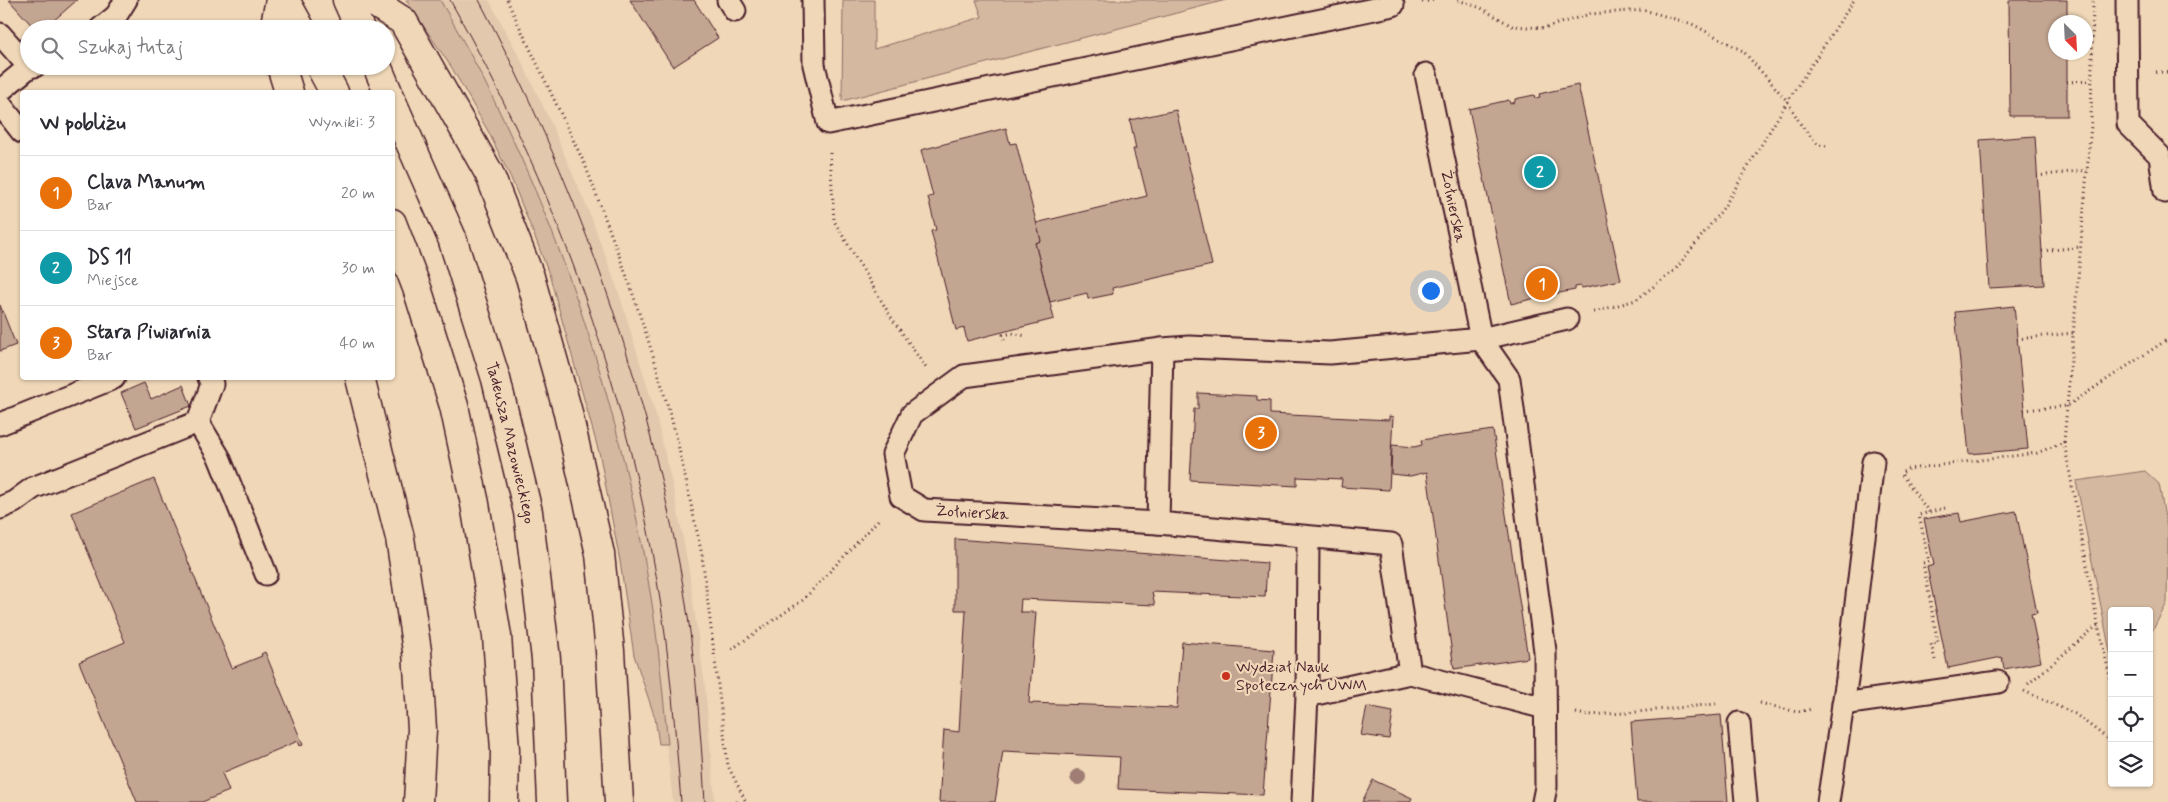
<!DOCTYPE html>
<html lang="pl">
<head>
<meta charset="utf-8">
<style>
  body { margin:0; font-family:Mynerve,sans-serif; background:#f2f2f3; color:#2b2b33 }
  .controls { position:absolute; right:15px; bottom:15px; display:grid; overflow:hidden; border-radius:5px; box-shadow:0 1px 4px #0004 }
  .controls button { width:45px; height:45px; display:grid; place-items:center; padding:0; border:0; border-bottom:1px solid #e1e1e2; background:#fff; color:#2b2b33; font:25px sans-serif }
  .compass { position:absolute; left:2048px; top:15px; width:45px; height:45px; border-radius:50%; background:#fff; box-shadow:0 1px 4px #0004; rotate:156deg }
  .you { position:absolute; left:1430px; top:290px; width:18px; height:18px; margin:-12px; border:4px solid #fff; border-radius:50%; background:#1a73e8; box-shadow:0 0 0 8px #1a73e833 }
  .badge { display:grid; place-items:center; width:32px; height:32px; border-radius:50%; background:#d93025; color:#fff; font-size:16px; font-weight:700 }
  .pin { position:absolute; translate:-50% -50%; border:2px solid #fff; box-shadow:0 1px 5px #0006 }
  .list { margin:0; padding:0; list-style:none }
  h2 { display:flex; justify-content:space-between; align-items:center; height:65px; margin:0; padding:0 20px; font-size:21px }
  h2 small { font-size:16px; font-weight:400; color:#7c7c81 }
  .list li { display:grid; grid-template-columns:32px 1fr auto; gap:15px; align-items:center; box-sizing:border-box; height:75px; padding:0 20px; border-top:1px solid #e1e1e2 }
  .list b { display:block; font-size:19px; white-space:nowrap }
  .list p { margin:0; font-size:16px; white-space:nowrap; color:#7c7c81 }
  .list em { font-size:16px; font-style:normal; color:#7c7c81 }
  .icon { flex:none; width:28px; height:28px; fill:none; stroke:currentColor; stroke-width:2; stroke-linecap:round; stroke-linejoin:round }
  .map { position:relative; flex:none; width:2168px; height:802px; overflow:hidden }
  .search { position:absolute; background:#fff; box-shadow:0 1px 4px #0004; left:20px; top:20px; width:375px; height:55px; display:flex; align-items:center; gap:12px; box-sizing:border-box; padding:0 18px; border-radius:28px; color:#7c7c81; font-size:19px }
  .panel { position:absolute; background:#fff; box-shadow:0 1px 4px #0004; left:20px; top:90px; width:375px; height:290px; border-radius:5px }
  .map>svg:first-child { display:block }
</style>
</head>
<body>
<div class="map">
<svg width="2168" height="802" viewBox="0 0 2168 802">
  <rect width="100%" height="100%" fill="#efd7b7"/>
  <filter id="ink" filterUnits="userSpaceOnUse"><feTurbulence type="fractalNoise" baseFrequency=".02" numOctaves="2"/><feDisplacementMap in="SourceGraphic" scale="10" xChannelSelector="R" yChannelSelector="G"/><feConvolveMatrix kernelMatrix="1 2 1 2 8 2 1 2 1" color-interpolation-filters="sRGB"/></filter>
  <g filter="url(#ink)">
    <polygon fill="#e2c8ac" points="440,0 489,0 519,56 550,121 591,217 619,293 655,412 675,497 688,565 705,687 715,802 673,802 648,579 622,453 588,332 560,252 521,161 473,60"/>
    <g fill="#d4b9a0" stroke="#8f6c66">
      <path d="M406 0H440C544 178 614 377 648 580 658 634 662 689 668 744H659L655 718 634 655 620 561 600 456 550 277 537 242 511 178 488 131 452 68Z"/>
      <polygon points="843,0 874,0 874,49 982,17 976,0 1226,0 842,101"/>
      <polygon points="2145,471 2159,484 2168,534 2167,603 2149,637 2149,611 2112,611 2112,662 2076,481"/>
    </g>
    <g fill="#c3a692" stroke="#4a1f2b">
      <polygon points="9,0 77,0 44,29 35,29"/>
      <polygon points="630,0 694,0 718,38 673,67"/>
      <polygon points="2009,0 2067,0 2067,22 2056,22 2056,52 2067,52 2067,116 2010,116"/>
      <polygon points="1578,85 1621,280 1582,288 1581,286 1575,287 1575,290 1554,294 1554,291 1548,293 1548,295 1511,304 1469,109 1509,100 1510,104 1515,102 1515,99 1534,95 1535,98 1540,97 1539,94"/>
      <polygon points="1176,110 1212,265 1112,288 1113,294 1088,299 1087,293 1050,302 1035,243 1041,241 1036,223 1147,196 1140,168 1138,168 1133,149 1136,149 1130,120"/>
      <polygon points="1006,128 1010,144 1016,143 1041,241 1035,243 1054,319 967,341 964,328 956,330 931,231 936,230 928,197 933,196 921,150"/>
      <polygon points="2035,136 2044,285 1989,288 1980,140"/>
      <polygon points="0,305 16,345 0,351"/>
      <polygon points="2014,306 2028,449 1969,454 1955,312"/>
      <polygon points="144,383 151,399 183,385 191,406 136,428 121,393"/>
      <polygon points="1198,393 1257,396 1257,400 1270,401 1270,414 1389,420 1389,416 1393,417 1389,490 1341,487 1342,479 1297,477 1297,486 1190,480 1194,409 1198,409"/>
      <polygon points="1493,430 1528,658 1454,669 1427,472 1410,476 1391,474 1392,445 1414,447 1422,445 1421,440"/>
      <polygon points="154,479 232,668 262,656 261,654 265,652 303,745 300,746 298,741 222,773 229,791 202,802 137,802 79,662 125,642 72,513"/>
      <polygon points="2016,511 2037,613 2031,614 2041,662 2004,669 2002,657 1948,668 1927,567 1934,565 1924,519 1959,513 1961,522"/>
      <polygon points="955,539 1267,563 1265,597 1152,592 1155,605 1021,599 1020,612 1036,612 1029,703 1177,708 1182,642 1274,650 1263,795 1118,789 1120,757 1003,751 995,802 939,802 944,730 959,732 966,610 955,610"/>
      <polygon points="1367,707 1393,712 1389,739 1361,735"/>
      <polygon points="1721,715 1728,802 1637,802 1631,722"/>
      <polygon points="1373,780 1412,798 1410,802 1362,802"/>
    </g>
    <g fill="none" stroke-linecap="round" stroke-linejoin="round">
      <g stroke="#4a1f2b" stroke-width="25">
        <g id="lane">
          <polyline points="728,0 735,11"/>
          <polyline points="813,0 814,65 828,123 1393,5"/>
          <polyline points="2127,0 2128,124 2160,156 2165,192"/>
          <polyline points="100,29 116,16 126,0"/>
          <polyline points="0,34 29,67"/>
          <path id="s1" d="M1426 74 1481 339 1509 379 1545 651 1546 787 1543 802"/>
          <polyline points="0,91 29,67 35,66"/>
          <polyline points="0,104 22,132"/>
          <polyline points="1162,349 1158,523 1391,544 1410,673 1545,708"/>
          <polyline points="198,422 219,457 266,574"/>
          <polyline points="0,424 114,378"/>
          <polyline points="0,508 14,502 33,488 198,422 212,384 209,378"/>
          <polyline points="1158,523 924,510 901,496 893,454 912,414 964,376 1162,349 1189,347 1330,353 1481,339 1567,319"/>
          <polyline points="1307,696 1308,538"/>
          <polyline points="1843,704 1998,682"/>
          <polyline points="1739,723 1746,802"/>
          <polyline points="1302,802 1307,696 1410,673"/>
          <polyline points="1828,802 1847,679 1873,462"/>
        </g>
      </g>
      <g stroke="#4a1f2b" stroke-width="31">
        <g id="secondary">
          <polyline points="285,0 301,29"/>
          <polyline points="347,0 360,29"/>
          <polyline points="370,0 403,21 489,173 530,277 567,409 600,554 610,651 619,802"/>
          <polyline points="274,29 280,0"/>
          <polyline points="281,66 289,92"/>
          <polyline points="320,66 334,92"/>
          <polyline points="377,66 388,92"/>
          <path id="s2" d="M392 102 452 238 496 379 528 512 546 659 552 802"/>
          <polyline points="392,223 417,288 454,406 475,504 497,636 505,750 504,802"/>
          <polyline points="360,378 400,538 417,651 422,729 418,802"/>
        </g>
      </g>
      <g stroke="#4a1f2b" stroke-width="3" stroke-dasharray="1 4" stroke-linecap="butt">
        <polyline points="507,0 586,167 630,285 653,355 676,435 702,555 728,766 746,802"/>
        <polyline points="1458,0 1481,8 1512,26 1544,28 1590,14 1644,10 1692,24 1743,51 1788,102 1801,125 1818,145 1829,146"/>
        <polyline points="1422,2 1434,0"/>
        <polyline points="2156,72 2168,72"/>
        <polyline points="2067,82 2092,81"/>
        <polyline points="830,153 834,221 891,317 926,368"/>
        <polyline points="2037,176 2087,170"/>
        <polyline points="2042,251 2081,247"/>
        <polyline points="1594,312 1636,300 1675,270 1724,207 1789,99 1854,0"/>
        <polyline points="2017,339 2073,333"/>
        <polyline points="1004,340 1003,335 1012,333 1026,336"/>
        <polyline points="2024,410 2067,406 2168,339"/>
        <polyline points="2064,442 2098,625 2112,685"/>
        <polyline points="1903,472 1908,469 2037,453 2064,442 2091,125 2093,0"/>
        <polyline points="1902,475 1929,512"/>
        <polyline points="732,649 803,600 880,518"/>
        <polyline points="1935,660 1931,644 1938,643 1923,563 1929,562 1919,515 1945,508"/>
        <polyline points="2028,684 2098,625"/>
        <polyline points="2024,691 2075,714 2112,742"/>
        <polyline points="1760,703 1797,712 1812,709"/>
        <polyline points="1576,713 1586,715 1626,713 1716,704"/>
        <polyline points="737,802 738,799"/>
      </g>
      <use href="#lane" stroke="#efd7b7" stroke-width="21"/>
      <use href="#secondary" stroke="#efd7b7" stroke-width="28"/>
      <g stroke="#4a1f2b" stroke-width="1">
        <path d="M450 0C553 182 625 381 658 587 670 658 675 730 681 802"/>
        <path d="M479 0C574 178 641 364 679 563 694 641 700 722 705 802"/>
      </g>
    </g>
    <circle fill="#a07e74" cx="1078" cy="777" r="8"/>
  </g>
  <circle fill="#c8321e" stroke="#efd7b7" stroke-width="2" cx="1226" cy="676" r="5"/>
  <g text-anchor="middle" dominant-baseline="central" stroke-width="4.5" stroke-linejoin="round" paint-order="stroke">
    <g font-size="16" fill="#4a1f2b" stroke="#efd7b7">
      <text stroke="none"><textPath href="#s1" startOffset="135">Żołnierska</textPath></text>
      <text stroke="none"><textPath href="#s2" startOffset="362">Tadeusza Mazowieckiego</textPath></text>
      <text transform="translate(972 513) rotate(3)">Żołnierska</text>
    </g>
    <g font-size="16" fill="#4a1f2b" stroke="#efd7b7" text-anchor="start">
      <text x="1236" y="667">Wydział Nauk<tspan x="1236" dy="18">Społecznych UWM</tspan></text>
    </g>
  </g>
</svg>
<div class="controls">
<button>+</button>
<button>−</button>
<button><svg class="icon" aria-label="locate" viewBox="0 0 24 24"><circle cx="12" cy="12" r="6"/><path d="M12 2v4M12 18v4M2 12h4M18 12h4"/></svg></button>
<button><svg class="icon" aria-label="layers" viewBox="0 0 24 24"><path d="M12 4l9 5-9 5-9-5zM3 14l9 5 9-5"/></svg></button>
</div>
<svg class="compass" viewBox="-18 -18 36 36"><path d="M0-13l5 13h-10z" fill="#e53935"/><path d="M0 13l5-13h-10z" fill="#7c7c81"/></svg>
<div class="you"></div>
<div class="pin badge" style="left:1542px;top:284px;background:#e8710a">1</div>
<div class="pin badge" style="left:1540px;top:172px;background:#0f9aa8">2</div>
<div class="pin badge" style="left:1261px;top:433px;background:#e8710a">3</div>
<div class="search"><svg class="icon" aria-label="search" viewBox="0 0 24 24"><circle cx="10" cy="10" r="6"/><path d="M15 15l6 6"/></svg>Szukaj tutaj</div>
<section class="panel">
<h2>W pobliżu<small>Wyniki: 3</small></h2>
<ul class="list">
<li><span class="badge" style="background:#e8710a">1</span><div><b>Clava Manum</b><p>Bar</p></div><em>20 m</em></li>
<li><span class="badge" style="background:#0f9aa8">2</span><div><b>DS 11</b><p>Miejsce</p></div><em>30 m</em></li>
<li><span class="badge" style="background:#e8710a">3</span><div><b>Stara Piwiarnia</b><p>Bar</p></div><em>40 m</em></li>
</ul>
</section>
</div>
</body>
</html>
